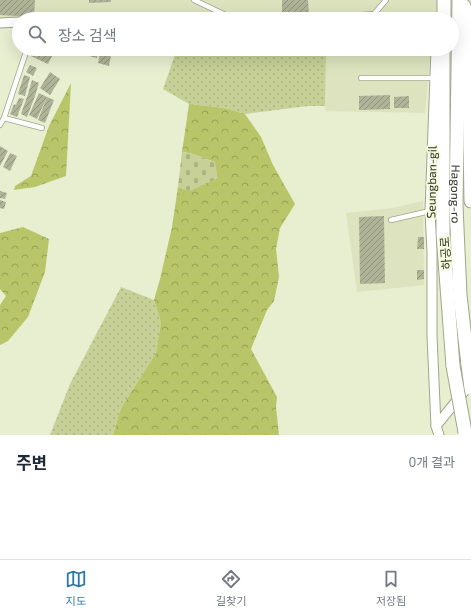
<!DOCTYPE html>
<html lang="ko">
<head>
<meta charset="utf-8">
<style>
  body { margin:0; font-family:"Exo 2","Noto Sans KR",sans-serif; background:#f6f6f7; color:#1f2937 }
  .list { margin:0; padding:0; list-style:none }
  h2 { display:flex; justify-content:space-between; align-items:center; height:52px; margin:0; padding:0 16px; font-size:17px }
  h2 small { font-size:13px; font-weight:400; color:#747a83 }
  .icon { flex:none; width:22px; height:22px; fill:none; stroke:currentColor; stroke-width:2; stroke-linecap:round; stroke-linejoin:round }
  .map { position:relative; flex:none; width:471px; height:435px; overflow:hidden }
  .search { position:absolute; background:#fff; box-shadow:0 4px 16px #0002; left:12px; right:12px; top:12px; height:44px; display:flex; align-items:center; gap:10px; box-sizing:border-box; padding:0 14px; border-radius:22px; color:#747a83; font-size:15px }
  .sheet { height:124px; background:#fff }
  nav { display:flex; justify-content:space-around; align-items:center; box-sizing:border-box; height:56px; border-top:1px solid #e0e1e3; background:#fff; font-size:11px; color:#747a83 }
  nav a { display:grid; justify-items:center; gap:2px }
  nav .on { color:#2b79ab }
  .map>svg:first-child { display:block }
</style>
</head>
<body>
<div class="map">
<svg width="471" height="435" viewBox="0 0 471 435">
  <defs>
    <pattern id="grass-dots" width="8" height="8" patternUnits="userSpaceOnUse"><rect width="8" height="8" fill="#c6d097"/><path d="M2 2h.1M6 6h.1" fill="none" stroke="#aab382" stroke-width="1.8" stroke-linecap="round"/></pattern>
    <pattern id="forest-crowns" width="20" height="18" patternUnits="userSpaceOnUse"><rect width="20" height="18" fill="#b8c568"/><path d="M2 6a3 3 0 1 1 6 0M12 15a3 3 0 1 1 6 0" fill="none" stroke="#96a155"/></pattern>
    <pattern id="cemetery-stones" width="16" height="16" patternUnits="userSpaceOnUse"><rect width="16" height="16" fill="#c6d097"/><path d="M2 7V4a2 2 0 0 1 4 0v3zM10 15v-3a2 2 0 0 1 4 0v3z" fill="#aab382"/></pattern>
    <pattern id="building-hatch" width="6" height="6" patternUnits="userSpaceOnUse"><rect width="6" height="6" fill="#afb498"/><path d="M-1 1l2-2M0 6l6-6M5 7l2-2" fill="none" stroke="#8f937c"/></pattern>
  </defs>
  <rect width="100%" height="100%" fill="#e8eed0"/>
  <g fill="#dce3be">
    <polygon points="0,0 440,0 440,19 185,19 179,15 100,19 19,19 0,22"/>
    <polygon points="326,49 431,49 425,113 326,111 325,106"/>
    <polygon points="423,201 424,285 357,292 346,213 393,208"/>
  </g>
  <g fill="url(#grass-dots)">
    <polygon points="177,49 326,49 325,106 308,106 245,114 224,108 189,104 163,89"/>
    <polygon points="121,287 154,300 161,322 156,353 121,408 113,435 50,435 70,384"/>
  </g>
  <g fill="url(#forest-crowns)">
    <polygon points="71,83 66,176 35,187 14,190 15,186 31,176 49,126"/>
    <polygon points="189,104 224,108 245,114 261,137 273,165 295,204 280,228 276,249 279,277 274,301 267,310 251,349 277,397 276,407 279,435 113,435 121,408 156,353 161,322 154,300 160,279 172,227 178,187 190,191 215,162 193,154 182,152"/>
    <polygon points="23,227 49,239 45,272 28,317 8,341 0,345 0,305 6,296 0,289 0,233"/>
  </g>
  <polygon fill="url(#cemetery-stones)" points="182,152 193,154 215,162 218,178 190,191 178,187"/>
  <g fill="url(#building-hatch)">
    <polygon points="0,0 35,0 34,17 0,15"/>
    <polygon points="89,0 111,0 111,2 89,3"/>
    <polygon points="282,0 308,0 309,15 282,17"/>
    <polygon points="35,49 48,49 54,52 48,64 31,56"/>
    <polygon points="90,49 98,49 97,58 89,56"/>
    <polygon points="101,49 112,49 109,66 98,63"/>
    <polygon points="30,65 37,68 33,76 26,72"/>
    <polygon points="50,72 60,79 50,95 40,88"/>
    <polygon points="24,75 30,77 25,96 18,94"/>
    <polygon points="32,80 39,83 35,96 27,117 21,114 28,94"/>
    <polygon points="39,93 47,97 37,119 29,115"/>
    <polygon points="390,95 390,109 359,110 359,96"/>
    <polygon points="409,96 409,108 394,108 394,97"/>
    <polygon points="47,97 54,100 45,123 38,120"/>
    <polygon points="19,98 24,99 17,117 10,114 14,104 16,105"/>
    <polygon points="0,146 8,151 0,166"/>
    <polygon points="10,153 17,156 10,171 3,167"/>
    <polygon points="0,191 7,193 5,199 0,198"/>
    <polygon points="0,200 6,202 4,209 0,208"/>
    <polygon points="384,216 385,283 360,284 359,217"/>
    <polygon points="418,237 424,237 424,249 417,249"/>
    <polygon points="417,270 424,270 424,279 417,280"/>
  </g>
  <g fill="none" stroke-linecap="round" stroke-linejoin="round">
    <g stroke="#a0a68a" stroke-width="6">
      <g id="lane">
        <polyline points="194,0 234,19"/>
        <polyline points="311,19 374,14 386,0"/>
        <polyline points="361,78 435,78"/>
        <polyline points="4,118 42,128"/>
        <polyline points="0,125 4,118 27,49"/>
        <polyline points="391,220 430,211"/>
      </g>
    </g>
    <g stroke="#a0a68a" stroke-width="11">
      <g id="street">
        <polyline points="0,23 19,22"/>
        <polyline points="436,49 430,211 432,252 432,336 436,426 439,435"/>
        <polyline points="436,426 471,383"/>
      </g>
    </g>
    <g stroke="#a0a68a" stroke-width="15">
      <g id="secondary">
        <path id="s1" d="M459 0 456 206 460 295 468 365"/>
        <polyline points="464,6 468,23 471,201"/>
        <polyline points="444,19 444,0"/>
        <polyline points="443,49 443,234 453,366"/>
      </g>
    </g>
    <use href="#lane" stroke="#fff" stroke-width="4.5"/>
    <use href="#street" stroke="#fff" stroke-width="9"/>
    <use href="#secondary" stroke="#fff" stroke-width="13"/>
    <g stroke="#a0a68a" stroke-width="15" stroke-linecap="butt">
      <g id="secondary-bridge">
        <polyline points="468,365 471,388"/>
        <polyline points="453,366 465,432"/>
      </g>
    </g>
    <use href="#secondary-bridge" stroke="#fff" stroke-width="13"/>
  </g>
  <g text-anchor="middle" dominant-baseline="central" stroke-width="3.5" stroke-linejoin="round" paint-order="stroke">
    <g font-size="12" fill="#303226" stroke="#f6fbdd">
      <text transform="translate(431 182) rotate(-89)">Seungban-gil</text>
      <text stroke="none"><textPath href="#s1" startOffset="194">Hagong-ro</textPath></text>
      <text transform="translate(445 253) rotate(-94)">하공로</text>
    </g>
  </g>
</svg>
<div class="search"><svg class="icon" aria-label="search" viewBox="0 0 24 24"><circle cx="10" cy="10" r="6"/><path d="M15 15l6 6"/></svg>장소 검색</div>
</div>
<section class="sheet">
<h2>주변<small>0개 결과</small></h2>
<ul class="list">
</ul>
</section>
<nav>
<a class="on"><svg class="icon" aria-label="map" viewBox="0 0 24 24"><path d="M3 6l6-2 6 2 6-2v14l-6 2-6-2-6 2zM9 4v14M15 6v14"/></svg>지도</a>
<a><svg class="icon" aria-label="directions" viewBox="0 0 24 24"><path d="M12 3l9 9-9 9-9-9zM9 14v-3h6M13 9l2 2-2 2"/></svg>길찾기</a>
<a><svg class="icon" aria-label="saved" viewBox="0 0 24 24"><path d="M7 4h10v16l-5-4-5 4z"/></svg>저장됨</a>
</nav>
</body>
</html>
